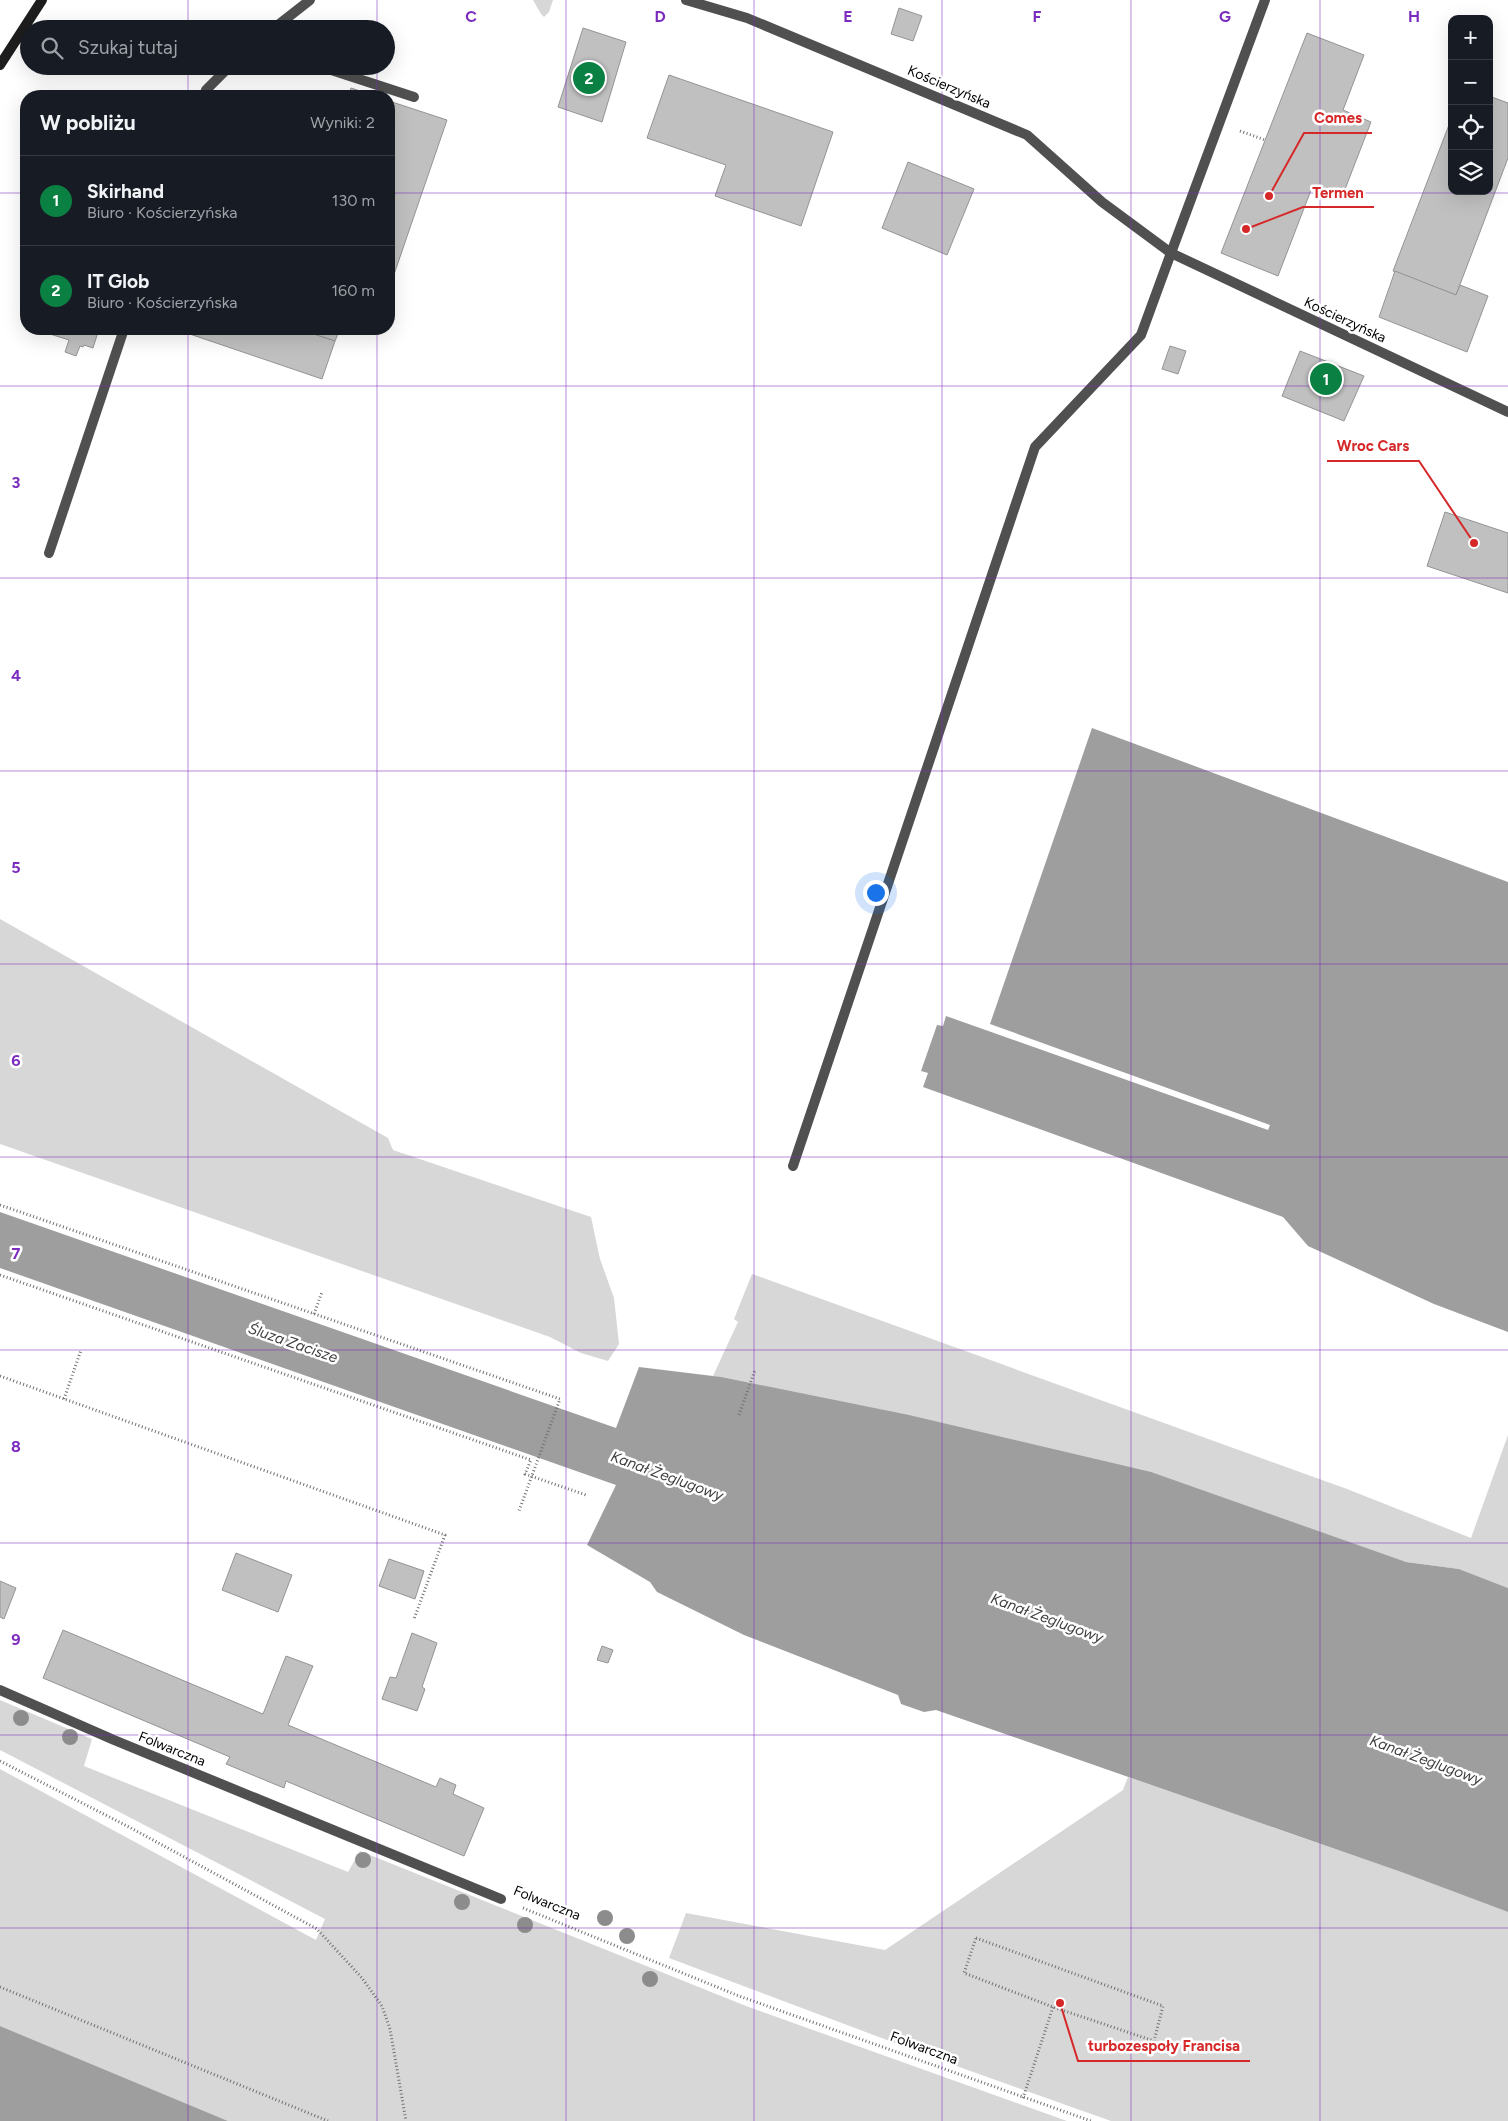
<!DOCTYPE html>
<html lang="pl">
<head>
<meta charset="utf-8">
<style>
  body { margin:0; font-family:Figtree,sans-serif; background:#242831; color:#f1f3f6 }
  .controls { position:absolute; right:15px; top:15px; display:grid; overflow:hidden; border-radius:10px; box-shadow:0 5px 20px #0002 }
  .controls button { width:45px; height:45px; display:grid; place-items:center; padding:0; border:0; border-bottom:1px solid #363941; background:#171b24; color:#f1f3f6; font:25px sans-serif }
  .you { position:absolute; left:875px; top:892px; width:18px; height:18px; margin:-12px; border:4px solid #fff; border-radius:50%; background:#1a73e8; box-shadow:0 0 0 8px #1a73e833 }
  .badge { display:grid; place-items:center; width:32px; height:32px; border-radius:50%; background:#0b8043; color:#fff; font-size:16px; font-weight:700 }
  .pin { position:absolute; translate:-50% -50%; border:2px solid #fff; box-shadow:0 1px 5px #0006 }
  .list { margin:0; padding:0; list-style:none }
  h2 { display:flex; justify-content:space-between; align-items:center; height:65px; margin:0; padding:0 20px; font-size:21px }
  h2 small { font-size:16px; font-weight:400; color:#9ea1a6 }
  .list li { display:grid; grid-template-columns:32px 1fr auto; gap:15px; align-items:center; box-sizing:border-box; height:90px; padding:0 20px; border-top:1px solid #363941 }
  .list b { display:block; font-size:19px; white-space:nowrap }
  .list p { margin:0; font-size:16px; white-space:nowrap; color:#9ea1a6 }
  .list em { font-size:16px; font-style:normal; color:#9ea1a6 }
  .icon { flex:none; width:28px; height:28px; fill:none; stroke:currentColor; stroke-width:2; stroke-linecap:round; stroke-linejoin:round }
  .map { position:relative; flex:none; width:1508px; height:2121px; overflow:hidden }
  .search { position:absolute; background:#171b24; box-shadow:0 5px 20px #0002; left:20px; top:20px; width:375px; height:55px; display:flex; align-items:center; gap:12px; box-sizing:border-box; padding:0 18px; border-radius:28px; color:#9ea1a6; font-size:19px }
  .panel { position:absolute; background:#171b24; box-shadow:0 5px 20px #0002; left:20px; top:90px; width:375px; height:245px; border-radius:20px }
  .map>svg:first-child { display:block }
</style>
</head>
<body>
<div class="map">
<svg width="1508" height="2121" viewBox="0 0 1508 2121">
  <rect width="100%" height="100%" fill="#fff"/>
  <g fill="#d7d7d7">
    <polygon points="533,0 553,0 549,12 544,17 541,14"/>
    <polygon points="0,919 388,1138 393,1150 591,1217 600,1259 614,1298 619,1344 608,1361 581,1353 550,1337 0,1144"/>
    <polygon points="752,1274 1347,1489 1471,1538 1508,1435 1508,1588 1459,1569 1406,1562 713,1376 738,1322 734,1319"/>
    <polygon points="0,1700 92,1739 84,1766 348,1872 360,1851 746,2006 1067,2121 228,2121 0,2026 0,1769 316,1940 325,1919 0,1750"/>
    <polygon points="1128,1777 1404,1873 1508,1912 1508,2121 1111,2121 948,2063 669,1958 686,1913 885,1950 1123,1790"/>
  </g>
  <g fill="#9e9e9e">
    <polygon points="1092,728 1508,882 1508,1332 1434,1304 1308,1246 1283,1217 923,1087 928,1073 921,1071 937,1025 943,1026 946,1016 1268,1130 1270,1125 990,1024"/>
    <polygon points="0,1212 616,1428 639,1367 721,1377 909,1415 1151,1472 1406,1562 1459,1569 1508,1588 1508,1912 1404,1873 936,1710 924,1712 901,1704 898,1695 744,1635 657,1592 650,1582 587,1545 616,1485 0,1268"/>
    <polygon points="0,2026 228,2121 0,2121"/>
  </g>
  <g fill="#c0c0c0" stroke="#949494">
    <polygon points="899,8 922,16 913,41 891,34"/>
    <polygon points="583,28 626,42 602,122 558,107"/>
    <polygon points="1307,33 1364,55 1343,110 1371,122 1342,197 1313,185 1278,276 1221,253"/>
    <polygon points="669,75 833,132 801,226 715,196 726,165 647,138"/>
    <polygon points="351,88 375,96 348,96"/>
    <polygon points="1489,96 1508,103 1508,158 1456,295 1393,271 1452,117 1452,191 1489,191"/>
    <polygon points="389,101 447,120 389,289"/>
    <polygon points="908,162 974,189 947,255 882,228"/>
    <polygon points="1395,271 1456,295 1460,285 1488,296 1467,352 1379,317"/>
    <polygon points="52,329 99,329 93,348 84,345 83,347 80,346 76,356 65,352 69,340 50,334"/>
    <polygon points="175,329 299,329 335,341 322,379"/>
    <polygon points="299,329 340,329 335,341"/>
    <polygon points="1170,346 1186,351 1178,374 1162,369"/>
    <polygon points="1300,351 1364,376 1344,421 1282,396"/>
    <polygon points="1445,512 1508,533 1508,593 1427,566"/>
    <polygon points="236,1553 292,1575 278,1612 222,1590"/>
    <polygon points="389,1559 424,1571 415,1599 379,1586"/>
    <polygon points="0,1581 16,1588 4,1619 0,1617"/>
    <polygon points="63,1630 263,1714 286,1656 313,1666 288,1725 436,1787 440,1778 456,1785 453,1794 484,1808 464,1856 286,1781 284,1788 226,1764 230,1757 43,1678"/>
    <polygon points="412,1633 437,1643 422,1687 425,1689 417,1711 382,1699 390,1677 396,1678"/>
    <polygon points="602,1646 613,1650 608,1663 597,1660"/>
  </g>
  <g fill="none" stroke-linecap="round" stroke-linejoin="round">
    <g stroke="#727272" stroke-width="3" stroke-dasharray="1 2.5" stroke-linecap="butt">
      <polyline points="1240,131 1265,140"/>
      <polyline points="0,1205 560,1399 519,1511"/>
      <polyline points="0,1275 531,1460 525,1474 586,1495"/>
      <polyline points="314,1314 322,1292"/>
      <polyline points="0,1376 445,1535 414,1619"/>
      <polyline points="64,1399 81,1350"/>
      <polyline points="739,1415 755,1370"/>
      <polyline points="0,1761 129,1827 317,1929 362,1978 382,2006 390,2029 406,2121"/>
      <polyline points="523,1908 739,1996 1091,2121"/>
      <polygon points="976,1938 1163,2006 1154,2041 1053,2007 964,1973"/>
      <polyline points="0,1987 328,2121"/>
      <polyline points="1023,2098 1053,2007"/>
    </g>
    <g stroke="#505050" stroke-width="10">
      <polyline points="319,66 414,97"/>
      <polyline points="49,553 124,329"/>
      <polyline points="793,1166 1035,447 1141,335 1171,253"/>
      <polyline points="0,1690 114,1740 501,1899"/>
    </g>
    <g stroke="#505050" stroke-width="10">
      <polyline points="686,0 747,18 1027,135 1102,202 1171,253 1508,412"/>
      <polyline points="273,29 310,0"/>
      <polyline points="204,96 206,90 230,66"/>
      <polyline points="1171,253 1265,0"/>
    </g>
    <polyline stroke="#1d1d1d" stroke-width="10" points="0,65 42,0"/>
  </g>
  <g fill="#8c8c8c">
    <circle cx="21" cy="1718" r="8"/>
    <circle cx="70" cy="1737" r="8"/>
    <circle cx="363" cy="1860" r="8"/>
    <circle cx="462" cy="1902" r="8"/>
    <circle cx="605" cy="1918" r="8"/>
    <circle cx="525" cy="1925" r="8"/>
    <circle cx="627" cy="1936" r="8"/>
    <circle cx="650" cy="1979" r="8"/>
  </g>
  <path fill="none" stroke="#7b2cbf" stroke-width="1" stroke-opacity="0.55" d="M188 0V29M377 0V29M566 0V2121M754 0V2121M942 0V2121M1131 0V2121M1320 0V2121M188 66V96M377 66V96M0 193H26M389 193H1508M188 329V2121M377 329V2121M0 386H1508M0 578H1508M0 771H1508M0 964H1508M0 1157H1508M0 1350H1508M0 1543H1508M0 1735H1508M0 1928H1508"/>
  <g text-anchor="middle" dominant-baseline="central" stroke-width="5" stroke-linejoin="round" paint-order="stroke">
    <g font-size="14" fill="#000" stroke="#fff">
      <text transform="translate(949 87) rotate(23)">Kościerzyńska</text>
      <text transform="translate(1345 320) rotate(25)">Kościerzyńska</text>
      <text transform="translate(172 1749) rotate(22)">Folwarczna</text>
      <text transform="translate(547 1903) rotate(22)">Folwarczna</text>
      <text transform="translate(924 2048) rotate(20)">Folwarczna</text>
    </g>
    <g font-size="15" font-style="italic" fill="#3f3f3f" stroke="#fff">
      <text transform="translate(293 1343) rotate(19)">Śluza Zacisze</text>
      <text transform="translate(667 1476) rotate(20)">Kanał Żeglugowy</text>
      <text transform="translate(1047 1618) rotate(20)">Kanał Żeglugowy</text>
      <text transform="translate(1426 1760) rotate(20)">Kanał Żeglugowy</text>
    </g>
  </g>
  <g font-size="16" text-anchor="middle" font-weight="bold" fill="#7b2cbf" stroke="#fff" stroke-width="5" stroke-linejoin="round" paint-order="stroke">
    <text x="471" y="22">C</text>
    <text x="660" y="22">D</text>
    <text x="848" y="22">E</text>
    <text x="1037" y="22">F</text>
    <text x="1225" y="22">G</text>
    <text x="1414" y="22">H</text>
    <text x="16" y="488">3</text>
    <text x="16" y="681">4</text>
    <text x="16" y="873">5</text>
    <text x="16" y="1066">6</text>
    <text x="16" y="1259">7</text>
    <text x="16" y="1452">8</text>
    <text x="16" y="1645">9</text>
  </g>
  <path fill="none" stroke="#d62828" stroke-width="2" d="M1269 196L1304 133H1372M1246 229L1303 207H1374M1474 543L1419 461H1327M1060 2003L1078 2061H1250"/>
  <g fill="#d62828" stroke="#fff" stroke-width="2">
    <circle cx="1269" cy="196" r="5"/>
    <circle cx="1246" cy="229" r="5"/>
    <circle cx="1474" cy="543" r="5"/>
    <circle cx="1060" cy="2003" r="5"/>
  </g>
  <g font-size="15" text-anchor="middle" font-weight="bold" fill="#d62828" stroke="#fff" stroke-width="5" stroke-linejoin="round" paint-order="stroke">
    <text x="1338" y="123">Comes</text>
    <text x="1338" y="198">Termen</text>
    <text x="1373" y="451">Wroc Cars</text>
    <text x="1164" y="2051">turbozespoły Francisa</text>
  </g>
</svg>
<div class="controls">
<button>+</button>
<button>−</button>
<button><svg class="icon" aria-label="locate" viewBox="0 0 24 24"><circle cx="12" cy="12" r="6"/><path d="M12 2v4M12 18v4M2 12h4M18 12h4"/></svg></button>
<button><svg class="icon" aria-label="layers" viewBox="0 0 24 24"><path d="M12 4l9 5-9 5-9-5zM3 14l9 5 9-5"/></svg></button>
</div>
<div class="you"></div>
<div class="pin badge" style="left:1326px;top:379px">1</div>
<div class="pin badge" style="left:589px;top:78px">2</div>
<div class="search"><svg class="icon" aria-label="search" viewBox="0 0 24 24"><circle cx="10" cy="10" r="6"/><path d="M15 15l6 6"/></svg>Szukaj tutaj</div>
<section class="panel">
<h2>W pobliżu<small>Wyniki: 2</small></h2>
<ul class="list">
<li><span class="badge">1</span><div><b>Skirhand</b><p>Biuro · Kościerzyńska</p></div><em>130 m</em></li>
<li><span class="badge">2</span><div><b>IT Glob</b><p>Biuro · Kościerzyńska</p></div><em>160 m</em></li>
</ul>
</section>
</div>
</body>
</html>
